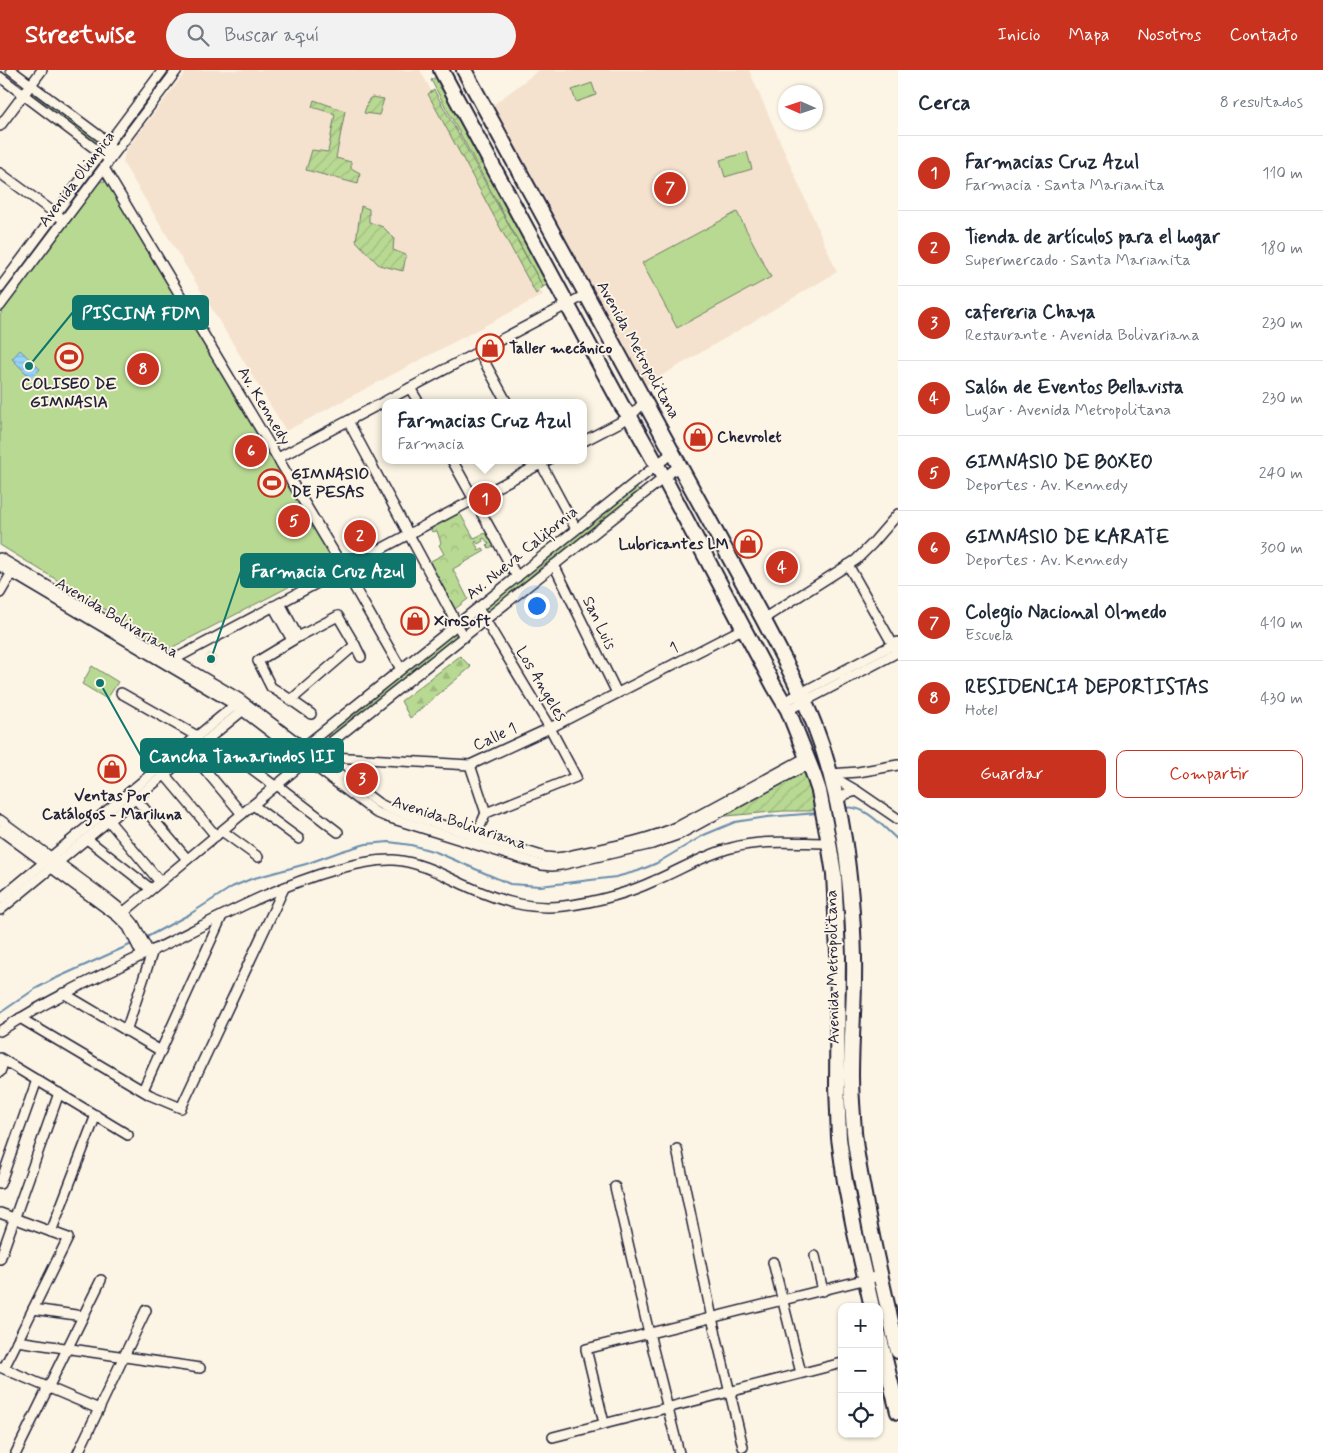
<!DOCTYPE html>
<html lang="es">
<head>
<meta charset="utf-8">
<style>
  body { margin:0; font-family:Mynerve,sans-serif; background:#f2f2f3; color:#1f2937 }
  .controls { position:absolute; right:15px; bottom:15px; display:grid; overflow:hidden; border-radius:10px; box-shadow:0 1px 4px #0004 }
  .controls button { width:45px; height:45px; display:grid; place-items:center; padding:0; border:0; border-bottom:1px solid #e0e1e3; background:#fff; color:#1f2937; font:25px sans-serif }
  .compass { position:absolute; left:778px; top:15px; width:45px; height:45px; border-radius:50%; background:#fff; box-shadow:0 1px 4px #0004; rotate:273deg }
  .you { position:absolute; left:536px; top:535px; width:18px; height:18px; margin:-12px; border:4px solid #fff; border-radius:50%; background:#1a73e8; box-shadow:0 0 0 8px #1a73e833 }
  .badge { display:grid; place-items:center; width:32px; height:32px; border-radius:50%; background:#c8321e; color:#fff; font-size:16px; font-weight:700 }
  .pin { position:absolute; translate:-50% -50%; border:2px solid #fff; box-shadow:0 1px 5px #0006 }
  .popup { position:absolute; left:382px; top:329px; width:205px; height:65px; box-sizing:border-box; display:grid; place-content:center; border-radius:10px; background:#fff; filter:drop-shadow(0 1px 4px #0005); font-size:16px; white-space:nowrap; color:#747a83 }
  .popup b { font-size:19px; color:#1f2937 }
  .popup::after { content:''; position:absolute; left:50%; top:100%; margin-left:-10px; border:10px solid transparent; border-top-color:#fff }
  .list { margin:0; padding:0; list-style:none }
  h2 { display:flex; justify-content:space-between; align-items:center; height:65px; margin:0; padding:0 20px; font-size:21px }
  h2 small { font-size:16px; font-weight:400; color:#747a83 }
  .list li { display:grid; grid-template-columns:32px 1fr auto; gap:15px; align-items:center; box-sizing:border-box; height:75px; padding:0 20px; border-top:1px solid #e0e1e3 }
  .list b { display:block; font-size:19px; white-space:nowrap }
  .list p { margin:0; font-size:16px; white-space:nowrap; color:#747a83 }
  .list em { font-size:16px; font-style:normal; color:#747a83 }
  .actions { display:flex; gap:10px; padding:15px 20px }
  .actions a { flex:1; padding:11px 0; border:1px solid #c8321e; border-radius:10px; text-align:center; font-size:18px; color:#c8321e }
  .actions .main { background:#c8321e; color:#fff }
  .icon { flex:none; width:28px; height:28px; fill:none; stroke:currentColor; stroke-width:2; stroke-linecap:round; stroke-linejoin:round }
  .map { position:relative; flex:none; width:898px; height:1383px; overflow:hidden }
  header { display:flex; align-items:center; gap:30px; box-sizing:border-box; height:70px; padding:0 25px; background:#c8321e; color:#fff }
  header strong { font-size:24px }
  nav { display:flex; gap:28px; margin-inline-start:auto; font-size:18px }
  .search { width:350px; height:45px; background:#f2f2f3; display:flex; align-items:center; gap:12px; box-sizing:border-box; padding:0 18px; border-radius:28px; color:#747a83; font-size:19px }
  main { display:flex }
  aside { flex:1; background:#fff }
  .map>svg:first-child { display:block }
</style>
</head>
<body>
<header>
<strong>Streetwise</strong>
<div class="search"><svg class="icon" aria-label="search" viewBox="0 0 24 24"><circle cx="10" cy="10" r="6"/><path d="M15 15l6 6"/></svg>Buscar aquí</div>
<nav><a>Inicio</a><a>Mapa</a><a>Nosotros</a><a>Contacto</a></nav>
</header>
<main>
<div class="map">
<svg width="898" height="1383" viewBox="0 0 898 1383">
  <defs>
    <pattern id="forest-firs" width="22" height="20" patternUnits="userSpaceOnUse" patternTransform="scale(1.25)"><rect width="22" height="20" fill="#b8d992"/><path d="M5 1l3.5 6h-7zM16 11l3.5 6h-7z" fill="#9eba7f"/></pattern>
    <pattern id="park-crowns" width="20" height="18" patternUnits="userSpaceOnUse" patternTransform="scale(1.25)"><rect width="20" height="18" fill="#b8d992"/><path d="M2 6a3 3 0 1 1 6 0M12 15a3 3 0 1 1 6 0" fill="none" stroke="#9eba7f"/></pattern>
    <pattern id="garden-furrows" width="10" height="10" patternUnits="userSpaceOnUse" patternTransform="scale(1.25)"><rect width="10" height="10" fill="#b8d992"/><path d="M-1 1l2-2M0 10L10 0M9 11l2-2" fill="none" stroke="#9eba7f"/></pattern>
    <pattern id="water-rules" width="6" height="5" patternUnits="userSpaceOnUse" patternTransform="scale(1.25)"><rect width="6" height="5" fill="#97d2f7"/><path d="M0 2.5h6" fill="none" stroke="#82b4d5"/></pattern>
  </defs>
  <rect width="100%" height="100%" fill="#fcf5e5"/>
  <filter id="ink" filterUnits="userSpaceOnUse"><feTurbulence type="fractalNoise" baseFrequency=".02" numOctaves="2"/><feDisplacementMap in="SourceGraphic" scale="10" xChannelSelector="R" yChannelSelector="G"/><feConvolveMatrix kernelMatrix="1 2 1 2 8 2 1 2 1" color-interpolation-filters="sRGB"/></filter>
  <g filter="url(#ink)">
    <g fill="#f5e2ce">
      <polygon points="187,0 420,0 543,225 286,361 123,93 124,86 126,80"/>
      <polygon points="539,0 749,0 837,202 646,315 493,35"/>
      <polygon points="208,582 217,587 214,596 204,591"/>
    </g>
    <polygon fill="url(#forest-firs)" stroke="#6d7e66" points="460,586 471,597 410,648 401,631"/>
    <g fill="url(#park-crowns)" stroke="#6d7e66">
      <polygon points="438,6 550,213 543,217 431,10"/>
      <polygon points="458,440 474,468 488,462 496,475 489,478 487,476 489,474 484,468 482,469 483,471 478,474 476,471 475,473 479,480 483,478 485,481 453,499 468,529 455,539 429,492 444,484 439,475 441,473 437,461 432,462 429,455"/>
    </g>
    <g fill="url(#garden-furrows)" stroke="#6d7e66">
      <polygon points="434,20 543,217 536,224 428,24"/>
      <polygon points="33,23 97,69 96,72 95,73 32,26"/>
      <polygon points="372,27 384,29 379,45 364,43 369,29"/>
      <polygon points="314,30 345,41 336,88 351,92 351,98 360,103 358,114 306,100 312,80 328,82 335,44 312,37"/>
      <polygon points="361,136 369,139 369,152 383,157 394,168 393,180 406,185 403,201 379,195 356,171"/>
      <polygon points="636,418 639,421 488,542 485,539"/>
      <polygon points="454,563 456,566 329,668 326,665"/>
      <polygon points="804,702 814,723 817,739 810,741 783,741 715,747"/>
    </g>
    <g fill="#b8d992" stroke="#6d7e66">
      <polygon points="592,13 596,25 576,32 572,20"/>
      <polygon points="747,82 752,99 725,107 720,90"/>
      <polygon points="102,111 110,112 337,492 169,579 0,475 0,245 96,115"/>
      <polygon points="737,142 771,207 677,258 642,193"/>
      <polygon points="92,596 118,612 107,629 82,614"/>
    </g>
    <polygon fill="url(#water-rules)" stroke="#688cac" points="20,280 40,299 31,308 12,289"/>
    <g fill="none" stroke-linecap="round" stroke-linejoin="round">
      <g stroke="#688cac" stroke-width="2">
        <path d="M845 738C865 734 884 758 898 770"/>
        <polyline points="145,868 190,844 232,817 251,809 306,794 342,781 366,774 389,772 411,775 436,782 510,814 540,816 616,807 638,801 657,793 704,765 735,752 767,747 818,743"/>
        <polyline points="0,943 35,919 52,910 134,873"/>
      </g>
      <g stroke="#22223b" stroke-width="12">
        <g id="minor">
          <path d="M11 0 109 73C113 83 110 90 104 98L344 499 401 599"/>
          <polyline points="0,7 106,87"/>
          <polyline points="0,56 42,0"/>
          <polyline points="0,103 60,147"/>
          <polyline points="0,218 163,0"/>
          <polyline points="0,236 177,0"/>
          <polyline points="479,282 507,333"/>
          <polyline points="410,318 419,333"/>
          <polyline points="348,351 464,567"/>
          <polyline points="584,371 630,347 645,331"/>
          <polyline points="278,388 587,224"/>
          <polyline points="452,390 517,507"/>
          <polyline points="539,390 576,459"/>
          <path d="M0 488 240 629 378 733 390 739 545 787 555 788 564 787C603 778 643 772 679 756L807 687"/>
          <polyline points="554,495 617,623"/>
          <polyline points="848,495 896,580"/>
          <polyline points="0,496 235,635 375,742 387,747 542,795 552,796 561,795 652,774 680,764 810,693"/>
          <polyline points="0,523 14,499"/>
          <polyline points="280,533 298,567"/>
          <polyline points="273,536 292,570"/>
          <polygon points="338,546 355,575 291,630 271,617 258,591 298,567"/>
          <polyline points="763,549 856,490 872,474 898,444"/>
          <polyline points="355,575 361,587"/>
          <polyline points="171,591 548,390"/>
          <polyline points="121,623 197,666"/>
          <polyline points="291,630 311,644"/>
          <polyline points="784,632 898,572"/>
          <polyline points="788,640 898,582"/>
          <polyline points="300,680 673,382"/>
          <polyline points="191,683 242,744"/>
          <polyline points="233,685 275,716"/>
          <polyline points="315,686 470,695 550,658 744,558"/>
          <polyline points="310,689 680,395"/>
          <polyline points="470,695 486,743"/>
          <polyline points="830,704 858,702 898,695"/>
          <polyline points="165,705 216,766"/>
          <polyline points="831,706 857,721 898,749"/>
          <polyline points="277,715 338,762"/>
          <polyline points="136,729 187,789"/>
          <polyline points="837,731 846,724 857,721"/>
          <polyline points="253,735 299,769"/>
          <polyline points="0,750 109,830 124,842 134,854 149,882"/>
          <polyline points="109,751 160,812"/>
          <polyline points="0,760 118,847 128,857 142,885"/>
          <polyline points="222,761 258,787"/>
          <polyline points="87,769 151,819"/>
          <polyline points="474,770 486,743 576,707 550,658 478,538"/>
          <polyline points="0,829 235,635 240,635"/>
          <polyline points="0,840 242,641 241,637"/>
          <polyline points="118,847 307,690"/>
          <polyline points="63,923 161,981"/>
          <polyline points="20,948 150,1025 181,1038 284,818"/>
          <path d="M0 961C52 927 106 903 162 876 218 848 276 816 337 799 355 794 375 789 394 790 421 792 445 806 469 817 500 831 530 840 564 836 595 832 626 824 654 811 680 800 704 785 731 778 762 769 797 773 829 773"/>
          <polyline points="126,961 153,880"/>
          <polyline points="0,988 128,1065"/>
          <polyline points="0,1002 4,991"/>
          <polyline points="143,1020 222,846"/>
          <polyline points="677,1079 712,1248 743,1377"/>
          <polyline points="0,1114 37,1010"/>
          <polyline points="615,1117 649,1263 679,1383"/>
          <polyline points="0,1143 68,1168 4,1298"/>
          <polyline points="51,1162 96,1045"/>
          <polyline points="815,1186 823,1221"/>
          <polyline points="0,1189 59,1023"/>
          <polyline points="773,1192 801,1303"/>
          <polyline points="33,1239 83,1246"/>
          <polyline points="17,1271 200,1298"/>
          <polyline points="0,1297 99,1339"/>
          <polyline points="604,1353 586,1279 879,1206"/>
          <polyline points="553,1367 842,1293"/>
          <polyline points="16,1383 101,1210"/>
          <polyline points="78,1383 146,1240"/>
        </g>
      </g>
      <g stroke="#22223b" stroke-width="18">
        <g id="highway">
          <polyline points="441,0 622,336 630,347 664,408 774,616 788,640 813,703 819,721 829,773 834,804 838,883 837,1016 839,1068 845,1112 855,1163 872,1237"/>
          <path d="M464 0 763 549C781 583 800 618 814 654 843 729 852 809 854 888 855 928 851 967 851 1006 851 1025 853 1044 854 1062 856 1085 861 1108 865 1130 874 1181 886 1231 898 1281"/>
          <polyline points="879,1265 898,1342"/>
        </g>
      </g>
      <use href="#minor" stroke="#fcf5e5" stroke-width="9"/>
      <use href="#highway" stroke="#fcf5e5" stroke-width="14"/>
    </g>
  </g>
  <defs>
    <g id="shop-ring" transform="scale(1.4375)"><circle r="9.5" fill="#fcf5e5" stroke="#c8321e" stroke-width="1.5"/><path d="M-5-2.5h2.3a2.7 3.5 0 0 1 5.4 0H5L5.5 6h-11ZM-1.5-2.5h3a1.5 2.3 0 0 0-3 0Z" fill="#c8321e"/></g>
    <g id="stadium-ring" transform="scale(1.4375)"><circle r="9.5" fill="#fcf5e5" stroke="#c8321e" stroke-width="1.5"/><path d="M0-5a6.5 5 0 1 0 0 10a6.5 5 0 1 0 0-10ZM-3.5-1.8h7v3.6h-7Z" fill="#c8321e"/></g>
  </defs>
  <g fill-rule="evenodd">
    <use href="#shop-ring" x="490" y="278"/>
    <use href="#stadium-ring" x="69" y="287"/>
    <use href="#shop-ring" x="698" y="367"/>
    <use href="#stadium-ring" x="272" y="413"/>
    <use href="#shop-ring" x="748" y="474"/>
    <use href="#shop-ring" x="415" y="551"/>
    <use href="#shop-ring" x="112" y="699"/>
  </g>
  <g text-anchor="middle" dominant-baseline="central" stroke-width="4" stroke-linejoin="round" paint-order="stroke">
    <g font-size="16" fill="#22223b" stroke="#fcf5e5">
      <text transform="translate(77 109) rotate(-53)">Avenida Olimpica</text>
      <text transform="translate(638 280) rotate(61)">Avenida Metropolitana</text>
      <text transform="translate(264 336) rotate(59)">Av. Kennedy</text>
      <text transform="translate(522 483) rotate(-39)">Av. Nueva California</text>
      <text transform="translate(117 548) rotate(31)">Avenida Bolivariana</text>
      <text transform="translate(599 553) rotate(64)">San Luis</text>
      <text transform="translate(674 578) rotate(-27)">1</text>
      <text transform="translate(541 614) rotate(59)">Los Angeles</text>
      <text transform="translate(495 667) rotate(-25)">Calle 1</text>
      <text transform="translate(459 753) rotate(18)">Avenida Bolivariana</text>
      <text transform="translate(833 897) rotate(-91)">Avenida Metropolitana</text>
    </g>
    <g font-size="16" font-weight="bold" fill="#22223b" stroke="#fcf5e5" text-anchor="start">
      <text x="509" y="278">Taller mecánico</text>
      <text x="69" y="314" text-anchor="middle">COLISEO DE<tspan x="69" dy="18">GIMNASIA</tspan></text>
      <text x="717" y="367">Chevrolet</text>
      <text x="291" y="404">GIMNASIO<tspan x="291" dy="18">DE PESAS</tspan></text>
      <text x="729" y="474" text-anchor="end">Lubricantes LM</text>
      <text x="434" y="551">XiroSoft</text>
      <text x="112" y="726" text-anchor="middle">Ventas Por<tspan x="112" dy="18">Catálogos - Mariluna</tspan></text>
    </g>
  </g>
  <path fill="none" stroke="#0f766e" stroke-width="2" d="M29 296L73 242M211 589L241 501M100 613L141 686"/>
  <g fill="#0f766e" stroke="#fcf5e5" stroke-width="2">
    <circle cx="29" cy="296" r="5"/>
    <circle cx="211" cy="589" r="5"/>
    <circle cx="100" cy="613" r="5"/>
  </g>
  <g fill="#0f766e" stroke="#0f766e" stroke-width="2">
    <rect x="73" y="226" width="135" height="33" rx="5"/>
    <rect x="241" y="484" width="174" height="33" rx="5"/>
    <rect x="141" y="669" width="202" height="33" rx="5"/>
  </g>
  <g font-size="18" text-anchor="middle" font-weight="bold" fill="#fff">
    <text x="141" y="249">PISCINA FDM</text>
    <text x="328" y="507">Farmacia Cruz Azul</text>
    <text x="242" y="692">Cancha Tamarindos III</text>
  </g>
</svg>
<div class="controls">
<button>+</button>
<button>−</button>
<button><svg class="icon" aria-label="locate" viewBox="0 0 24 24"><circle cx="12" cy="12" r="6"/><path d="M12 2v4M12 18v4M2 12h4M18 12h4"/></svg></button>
</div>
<svg class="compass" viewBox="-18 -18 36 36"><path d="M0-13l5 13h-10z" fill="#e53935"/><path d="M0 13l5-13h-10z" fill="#747a83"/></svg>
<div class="you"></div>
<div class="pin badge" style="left:485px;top:429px">1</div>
<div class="popup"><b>Farmacias Cruz Azul</b>Farmacia</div>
<div class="pin badge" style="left:360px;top:466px">2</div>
<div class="pin badge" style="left:362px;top:709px">3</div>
<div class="pin badge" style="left:782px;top:497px">4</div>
<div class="pin badge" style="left:294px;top:451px">5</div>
<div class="pin badge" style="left:251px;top:381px">6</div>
<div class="pin badge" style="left:670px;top:118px">7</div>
<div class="pin badge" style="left:143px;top:299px">8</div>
</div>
<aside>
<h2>Cerca<small>8 resultados</small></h2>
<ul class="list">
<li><span class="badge">1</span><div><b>Farmacias Cruz Azul</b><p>Farmacia · Santa Marianita</p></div><em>110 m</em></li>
<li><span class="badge">2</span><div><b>Tienda de artículos para el hogar</b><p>Supermercado · Santa Marianita</p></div><em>180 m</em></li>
<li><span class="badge">3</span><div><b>cafereria Chaya</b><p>Restaurante · Avenida Bolivariana</p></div><em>230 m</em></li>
<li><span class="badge">4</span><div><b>Salón de Eventos Bellavista</b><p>Lugar · Avenida Metropolitana</p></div><em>230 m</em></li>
<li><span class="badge">5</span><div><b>GIMNASIO DE BOXEO</b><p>Deportes · Av. Kennedy</p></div><em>240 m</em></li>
<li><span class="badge">6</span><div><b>GIMNASIO DE KARATE</b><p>Deportes · Av. Kennedy</p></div><em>300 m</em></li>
<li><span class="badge">7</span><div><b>Colegio Nacional Olmedo</b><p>Escuela</p></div><em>410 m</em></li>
<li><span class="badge">8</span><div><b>RESIDENCIA DEPORTISTAS</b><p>Hotel</p></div><em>430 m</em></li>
</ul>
<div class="actions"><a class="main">Guardar</a><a>Compartir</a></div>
</aside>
</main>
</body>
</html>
